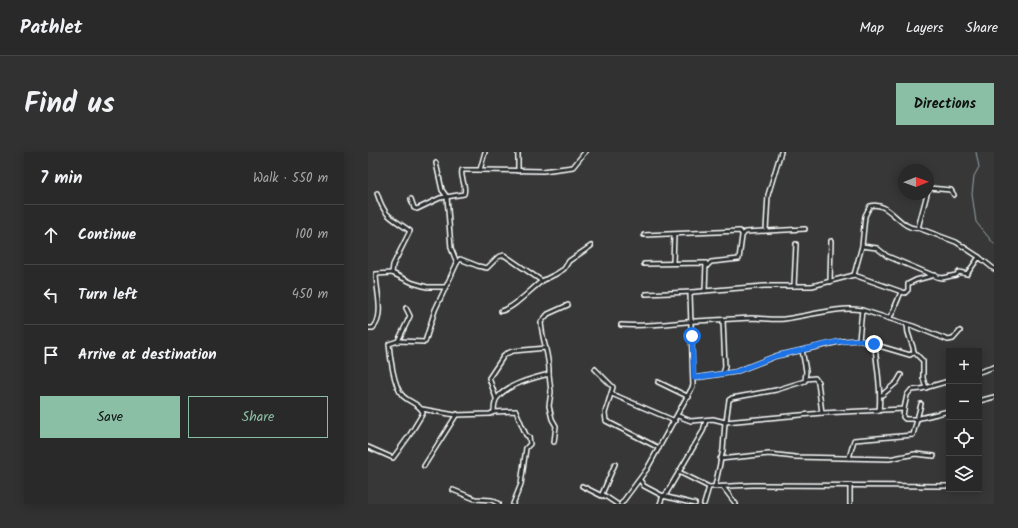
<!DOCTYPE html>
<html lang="en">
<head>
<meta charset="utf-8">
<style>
  body { margin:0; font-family:Kalam,sans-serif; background:#323131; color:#f1f3f6 }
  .controls { position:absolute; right:12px; bottom:12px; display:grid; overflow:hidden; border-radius:0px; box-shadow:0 2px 10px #0003 }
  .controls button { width:36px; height:36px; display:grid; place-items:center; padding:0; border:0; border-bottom:1px solid #464546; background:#2a2929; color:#f1f3f6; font:20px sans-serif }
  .compass { position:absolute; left:530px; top:12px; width:36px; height:36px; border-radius:50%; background:#2a2929; box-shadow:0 2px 10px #0003; rotate:89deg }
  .stop { position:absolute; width:12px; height:12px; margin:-9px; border:3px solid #1a73e8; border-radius:50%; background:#fff }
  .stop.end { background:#1a73e8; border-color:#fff; box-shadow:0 1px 4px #0008 }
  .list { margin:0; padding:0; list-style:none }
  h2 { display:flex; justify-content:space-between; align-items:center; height:52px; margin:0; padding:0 16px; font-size:17px }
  h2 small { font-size:13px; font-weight:400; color:#a5a6a8 }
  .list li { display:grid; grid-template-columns:26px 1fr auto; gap:12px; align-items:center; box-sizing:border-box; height:60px; padding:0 16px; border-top:1px solid #464546 }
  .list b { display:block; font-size:15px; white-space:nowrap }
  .list em { font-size:13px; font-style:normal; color:#a5a6a8 }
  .actions { display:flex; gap:8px; padding:12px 16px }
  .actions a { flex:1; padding:9px 0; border:1px solid #8abfa5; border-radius:0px; text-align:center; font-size:14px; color:#8abfa5 }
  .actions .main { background:#8abfa5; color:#111 }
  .icon { flex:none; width:22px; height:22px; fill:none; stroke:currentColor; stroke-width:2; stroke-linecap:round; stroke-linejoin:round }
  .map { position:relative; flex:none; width:626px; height:352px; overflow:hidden; border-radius:0px }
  header { display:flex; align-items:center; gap:24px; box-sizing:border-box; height:56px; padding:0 20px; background:#2a2929; border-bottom:1px solid #464546 }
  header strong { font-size:19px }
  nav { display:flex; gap:22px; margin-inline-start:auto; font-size:14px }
  .intro { display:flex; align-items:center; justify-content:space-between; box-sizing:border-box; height:96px; padding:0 24px }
  h1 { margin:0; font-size:28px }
  .button { padding:10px 18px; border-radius:0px; background:#8abfa5; color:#111; font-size:14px; font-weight:700 }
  main { display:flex; gap:24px; padding:0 24px }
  aside { flex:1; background:#2a2929; border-radius:0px; box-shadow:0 2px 10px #0003 }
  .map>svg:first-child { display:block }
</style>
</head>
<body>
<header>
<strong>Pathlet</strong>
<nav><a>Map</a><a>Layers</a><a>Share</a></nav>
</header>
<div class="intro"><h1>Find us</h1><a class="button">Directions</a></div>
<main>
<aside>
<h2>7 min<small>Walk · 550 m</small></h2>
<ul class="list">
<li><svg class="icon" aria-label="ahead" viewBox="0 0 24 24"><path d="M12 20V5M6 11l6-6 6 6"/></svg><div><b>Continue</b></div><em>100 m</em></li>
<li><svg class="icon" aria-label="left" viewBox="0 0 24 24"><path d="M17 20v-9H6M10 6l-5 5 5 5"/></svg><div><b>Turn left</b></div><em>450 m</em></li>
<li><svg class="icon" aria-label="arrive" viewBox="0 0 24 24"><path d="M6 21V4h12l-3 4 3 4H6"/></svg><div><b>Arrive at destination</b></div></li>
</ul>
<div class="actions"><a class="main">Save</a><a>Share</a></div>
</aside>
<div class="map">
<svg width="626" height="352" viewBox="0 0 626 352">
  <rect width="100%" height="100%" fill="#383737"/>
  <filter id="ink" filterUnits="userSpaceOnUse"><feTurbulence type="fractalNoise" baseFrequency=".025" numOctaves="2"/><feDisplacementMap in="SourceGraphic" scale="8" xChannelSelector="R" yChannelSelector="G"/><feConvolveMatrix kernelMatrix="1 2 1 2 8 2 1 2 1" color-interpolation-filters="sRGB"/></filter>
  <g filter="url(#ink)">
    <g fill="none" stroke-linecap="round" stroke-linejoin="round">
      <polyline stroke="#94a3aa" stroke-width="1" points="608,0 611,15 606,24 604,42 608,70 626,92"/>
      <g stroke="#fff" stroke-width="6">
        <g id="street">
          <polyline points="112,18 175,19 205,15 217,0"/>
          <polyline points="150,19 150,0"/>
          <polyline points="560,39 561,36 583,38 586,43"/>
          <path d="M9 41C17 66 22 64 42 79L25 113 24 121 45 131 59 135H77"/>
          <path d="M43 47 46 56 49 57 72 46 96 42C99 34 92 26 94 18H112L117 0"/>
          <polyline points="550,76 588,90 611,105"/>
          <polyline points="398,78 400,43 413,0"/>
          <polyline points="276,83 372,79 374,82"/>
          <path d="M494 94 497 64 502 54C521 48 533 79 550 76L559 42"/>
          <path d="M89 111 92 107 110 114 119 116 130 105 136 103 174 129C163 137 145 157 133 159"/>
          <polyline points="305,111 306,83"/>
          <polyline points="276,112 338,111 337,139"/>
          <polyline points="339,114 343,110 371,107 374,84 377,80 437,77"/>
          <polyline points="486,123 494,94 509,96 519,104 569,125 574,126 588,123 591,120 599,122 611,105 626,117"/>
          <polyline points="174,129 188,122 196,117 201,109 223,94"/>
          <polyline points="462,130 463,89"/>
          <polyline points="426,134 428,92"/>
          <polyline points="278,142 324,140"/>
          <polyline points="520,166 524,162 533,140"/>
          <path d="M253 173C278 175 303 171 328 169 346 168 365 167 383 166 394 166 405 168 416 167 441 164 470 154 494 158"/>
          <path d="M0 176H5C17 164 8 138 8 122L24 121"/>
          <polyline points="491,188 494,158 545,174 580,188 585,187 592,179"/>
          <polyline points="30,189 57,190 67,158 89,111 83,96 79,45 74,38 68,11"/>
          <path d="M507 192C508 214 514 236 511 259"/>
          <polyline points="546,200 555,209 555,226 558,236"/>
          <polyline points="227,217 245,235 237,261 238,269 291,296"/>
          <polyline points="611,220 626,215"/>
          <path d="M181 222C182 204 174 189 173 170L180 162 200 153"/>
          <polyline points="355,222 357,215 355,168"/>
          <path d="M326 226 367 220 408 204 475 189 491 188 542 203 546 200C544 187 539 186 539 172"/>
          <polyline points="438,227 447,226 450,230 454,261"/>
          <polyline points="290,230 321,245"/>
          <polyline points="244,242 307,269"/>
          <polyline points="514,243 529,230 533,223"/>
          <polyline points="128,246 121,226 137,202 145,199 178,196"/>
          <polyline points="611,249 626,245"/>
          <path d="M54 257 87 263 122 262 126 260C126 255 126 249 130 245 140 232 166 226 181 222L183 240 181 254 184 267 188 274 186 290"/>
          <polyline points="536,257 535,265 537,267 548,267 581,259"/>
          <polyline points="126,260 148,259 158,283 161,285 162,292 158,296 153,332 145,352"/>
          <polyline points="310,264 323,269 345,267 357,270 454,261 536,257 539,243 543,238 553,237 581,229"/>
          <polyline points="358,270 361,248 364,246 408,238 437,229 438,219 434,198"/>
          <path d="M0 295 25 306 41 284 55 261C53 252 40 250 34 243 26 234 22 205 21 192L30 189 42 164 38 156"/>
          <polyline points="481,306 486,288 545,283 553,252"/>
          <polyline points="352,307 401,302 427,305 521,307 547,302 566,304"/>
          <polyline points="247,312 234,342 249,352"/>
          <polyline points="56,314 89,262"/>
          <polyline points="311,320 341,335 384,333 581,334"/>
          <polyline points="272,328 276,334 295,344 298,342 335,279 338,268"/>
          <polyline points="214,334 234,344"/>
          <polyline points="347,334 355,298 357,270"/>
          <polyline points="355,335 368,352"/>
          <polyline points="85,338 107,347 124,348 131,352"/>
          <polyline points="253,352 279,317 325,234 322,142 324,140 396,134 444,134 486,123 537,141 540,138 540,132 548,128 567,123"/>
          <polyline points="292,352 295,344 327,352"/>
          <polyline points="336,352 341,335"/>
          <polyline points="482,352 482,333"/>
        </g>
      </g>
      <use href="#street" stroke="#2a2d2e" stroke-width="3"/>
    </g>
  </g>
  <g fill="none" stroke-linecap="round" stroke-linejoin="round" filter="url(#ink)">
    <polyline stroke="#1a73e8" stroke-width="5" points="324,184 326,226 367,220 408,204 468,190 490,188 506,192"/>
  </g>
</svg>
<div class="controls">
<button>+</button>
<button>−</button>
<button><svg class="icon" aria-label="locate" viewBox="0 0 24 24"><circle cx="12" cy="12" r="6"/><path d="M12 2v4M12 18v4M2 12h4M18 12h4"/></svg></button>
<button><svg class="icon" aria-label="layers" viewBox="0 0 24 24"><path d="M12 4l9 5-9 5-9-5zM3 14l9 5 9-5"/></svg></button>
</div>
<svg class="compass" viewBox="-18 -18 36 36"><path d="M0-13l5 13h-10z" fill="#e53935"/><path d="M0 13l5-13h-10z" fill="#a5a6a8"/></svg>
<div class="stop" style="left:324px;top:184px"></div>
<div class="stop end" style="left:506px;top:192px"></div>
</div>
</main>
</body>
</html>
